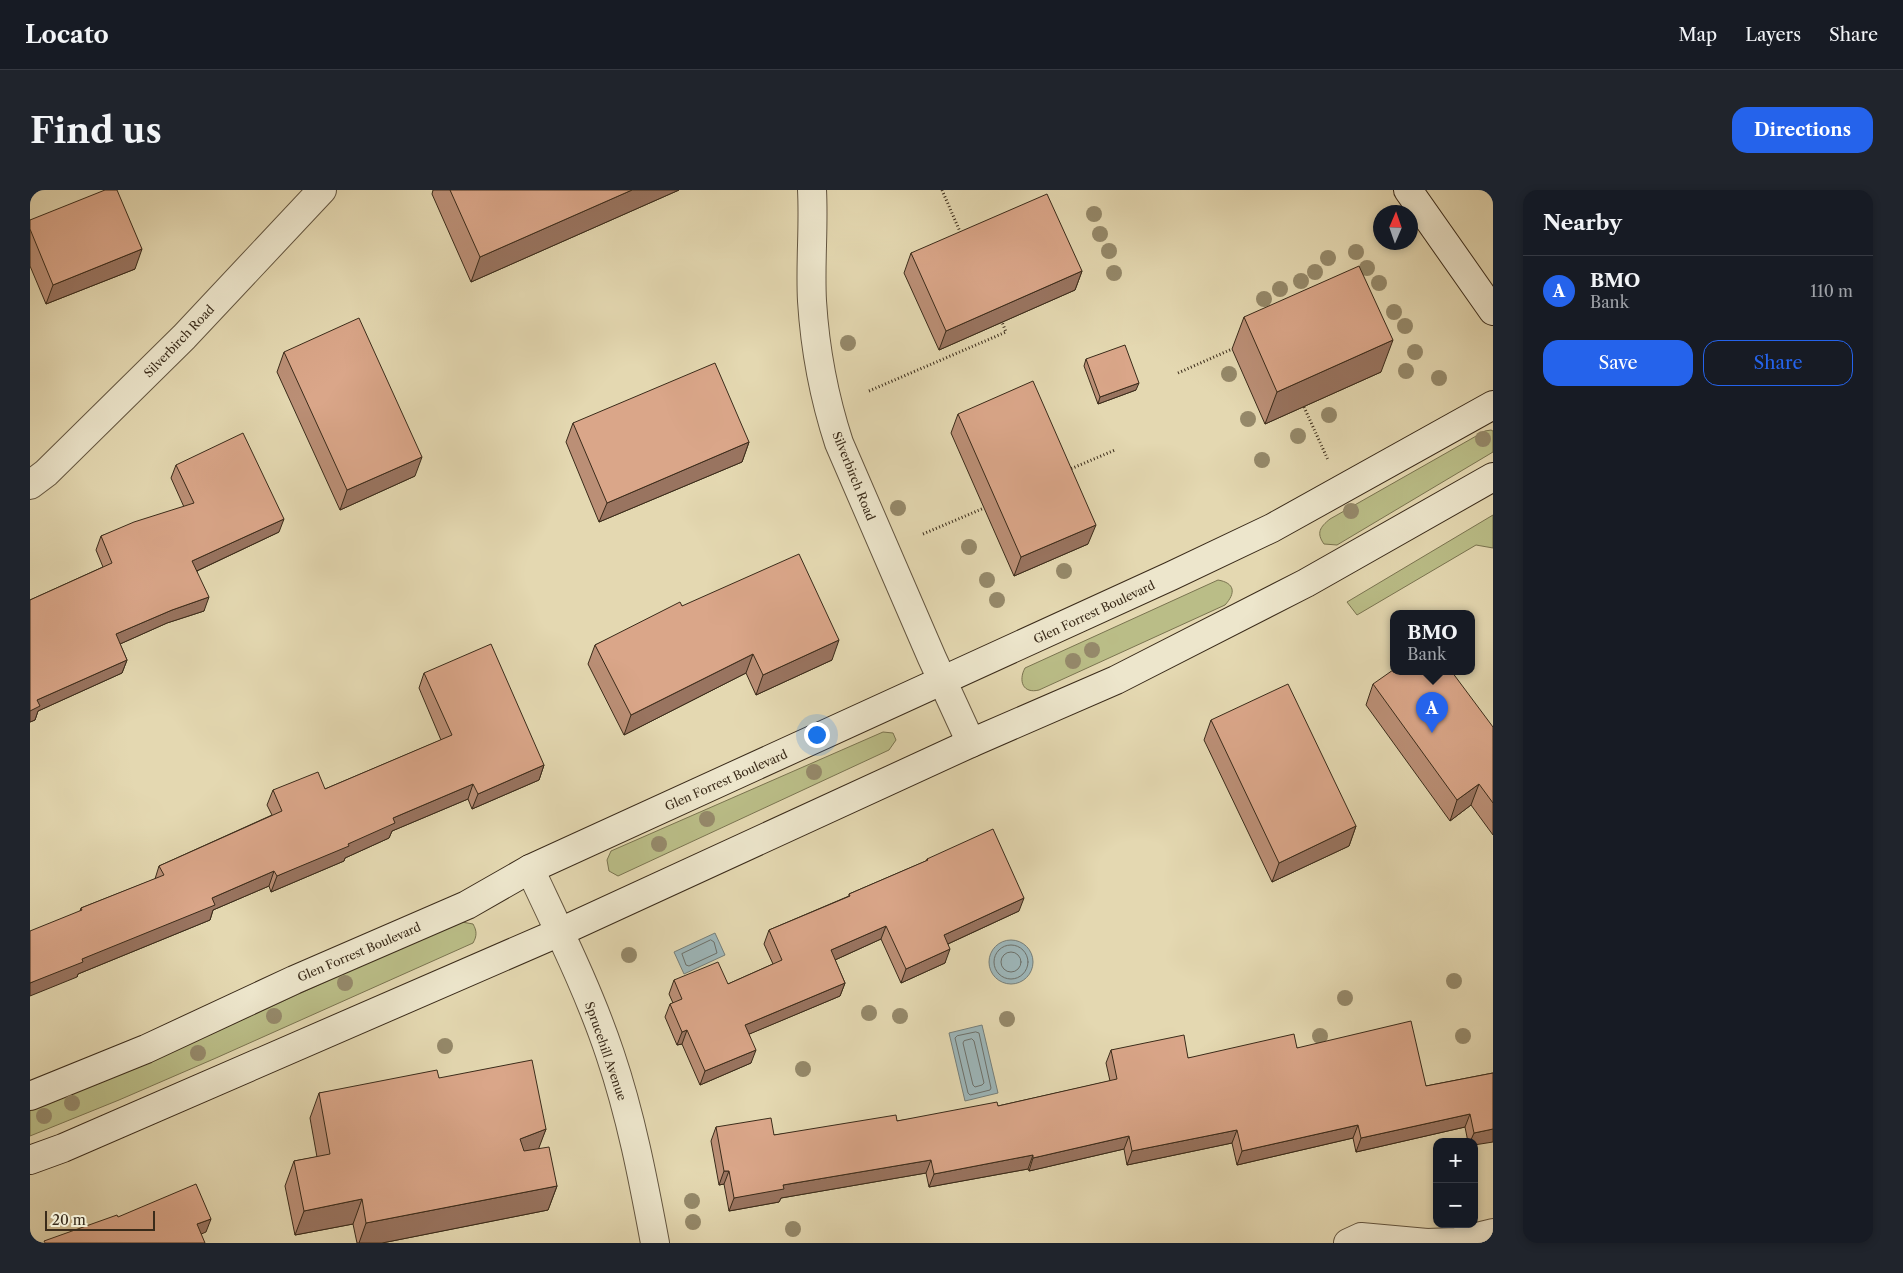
<!DOCTYPE html>
<html lang="en">
<head>
<meta charset="utf-8">
<style>
  body { margin:0; font-family:"Libre Caslon Text",serif; background:#20242c; color:#f1f3f6 }
  .controls { position:absolute; right:15px; bottom:15px; display:grid; overflow:hidden; border-radius:10px; box-shadow:0 2px 8px #0003 }
  .controls button { width:45px; height:45px; display:grid; place-items:center; padding:0; border:0; border-bottom:1px solid #363941; background:#171b24; color:#f1f3f6; font:25px sans-serif }
  .compass { position:absolute; left:1343px; top:15px; width:45px; height:45px; border-radius:50%; background:#171b24; box-shadow:0 2px 8px #0003; rotate:2deg }
  .scale { position:absolute; left:15px; bottom:12px; width:110px; box-sizing:border-box; padding-left:5px; border:2px solid #3a2b1a; border-top:0; font-size:14px; line-height:18px; white-space:nowrap; color:#3a2b1a; -webkit-text-stroke:4px #ede6cc; paint-order:stroke }
  .you { position:absolute; left:786px; top:544px; width:18px; height:18px; margin:-12px; border:4px solid #fff; border-radius:50%; background:#1a73e8; box-shadow:0 0 0 8px #1a73e833 }
  .badge { display:grid; place-items:center; width:32px; height:32px; border-radius:50%; background:#2563eb; color:#fff; font-size:16px; font-weight:700 }
  .pin { position:absolute; translate:-50% -41px; filter:drop-shadow(0 1px 2px #0008) }
  .pin::after { content:''; position:absolute; top:26px; width:18px; height:15px; background:inherit; clip-path:polygon(0 0,100% 0,50% 100%) }
  .popup { position:absolute; left:1360px; top:420px; width:85px; height:65px; box-sizing:border-box; display:grid; place-content:center; border-radius:10px; background:#171b24; filter:drop-shadow(0 1px 4px #0005); font-size:16px; white-space:nowrap; color:#9ea1a6 }
  .popup b { font-size:19px; color:#f1f3f6 }
  .popup::after { content:''; position:absolute; left:50%; top:100%; margin-left:-10px; border:10px solid transparent; border-top-color:#171b24 }
  .list { margin:0; padding:0; list-style:none }
  h2 { display:flex; justify-content:space-between; align-items:center; height:65px; margin:0; padding:0 20px; font-size:21px }
  h2 small { font-size:16px; font-weight:400; color:#9ea1a6 }
  .list li { display:grid; grid-template-columns:32px 1fr auto; gap:15px; align-items:center; box-sizing:border-box; height:70px; padding:0 20px; border-top:1px solid #363941 }
  .list b { display:block; font-size:19px; white-space:nowrap }
  .list p { margin:0; font-size:16px; white-space:nowrap; color:#9ea1a6 }
  .list em { font-size:16px; font-style:normal; color:#9ea1a6 }
  .actions { display:flex; gap:10px; padding:15px 20px }
  .actions a { flex:1; padding:11px 0; border:1px solid #2563eb; border-radius:15px; text-align:center; font-size:18px; color:#2563eb }
  .actions .main { background:#2563eb; color:#fff }
  .map { position:relative; flex:none; width:1463px; height:1053px; overflow:hidden; border-radius:15px }
  header { display:flex; align-items:center; gap:30px; box-sizing:border-box; height:70px; padding:0 25px; background:#171b24; border-bottom:1px solid #363941 }
  header strong { font-size:24px }
  nav { display:flex; gap:28px; margin-inline-start:auto; font-size:18px }
  .intro { display:flex; align-items:center; justify-content:space-between; box-sizing:border-box; height:120px; padding:0 30px }
  h1 { margin:0; font-size:35px }
  .button { padding:12px 22px; border-radius:15px; background:#2563eb; color:#fff; font-size:18px; font-weight:700 }
  main { display:flex; gap:30px; padding:0 30px }
  aside { flex:1; background:#171b24; border-radius:15px; box-shadow:0 2px 8px #0003 }
  .map>svg:first-child { display:block }
</style>
</head>
<body>
<header>
<strong>Locato</strong>
<nav><a>Map</a><a>Layers</a><a>Share</a></nav>
</header>
<div class="intro"><h1>Find us</h1><a class="button">Directions</a></div>
<main>
<div class="map">
<svg width="1463" height="1053" viewBox="0 0 1463 1053">
  <rect width="100%" height="100%" fill="#e4d8b1"/>
  <filter id="stains"><feTurbulence type="fractalNoise" baseFrequency=".004" numOctaves="4"/><feColorMatrix values="0 0 0 0 .2 0 0 0 0 .09 0 0 0 0 .02 0 0 0 .5 -.17"/></filter>
  <radialGradient id="worn" r=".72"><stop offset=".6" stop-color="#630" stop-opacity="0"/><stop offset="1" stop-color="#630" stop-opacity=".3"/></radialGradient>
  <g fill="#babd87" stroke="#7a7450">
    <path d="M1461 240 1463 241V262L1307 355 1294 354C1286 343 1290 337 1300 329L1455 241Z"/>
    <polygon points="1463,325 1463,358 1446,355 1327,425 1317,412"/>
    <path d="M1188 390C1205 393 1206 403 1195 415L1009 500C993 504 988 491 995 478Z"/>
    <polygon points="853,542 863,543 866,550 859,560 588,686 579,681 577,670 581,661"/>
    <path d="M432 732 443 734C447 741 447 746 443 753L186 868 89 910 0 946V920L139 863 361 762Z"/>
  </g>
  <g fill="#9db6b9" stroke="#757e79">
    <polygon points="685,743 695,765 654,784 644,762"/>
    <circle cx="981" cy="772" r="22"/>
    <polygon points="952,835 968,903 935,911 919,843"/>
  </g>
  <g fill="none" stroke-linecap="round" stroke-linejoin="round">
    <g stroke="#6c706a" stroke-width="1">
      <polygon points="681,750 684,752 687,763 659,776 656,775 652,764"/>
      <circle cx="981" cy="772" r="17"/>
      <circle cx="981" cy="772" r="10"/>
      <polygon points="946,842 949,843 961,898 960,900 940,905 938,903 925,848 927,846"/>
      <polygon points="942,849 944,851 954,893 952,895 945,897 943,895 933,853 934,851"/>
    </g>
    <g stroke="#645640" stroke-width="30">
      <g id="street">
        <path d="M782 0C784 37 780 74 782 111 785 159 794 207 809 253L902 468 941 553"/>
        <polyline points="0,295 16,283 154,147 292,0"/>
        <path d="M500 679C528 739 559 801 580 864 601 926 613 989 625 1053"/>
        <polyline points="1318,1053 1331,1047 1397,1053 1426,1052 1463,1043"/>
      </g>
    </g>
    <g stroke="#3a2b1a" stroke-width="30">
      <g id="secondary">
        <polyline points="1378,0 1463,121"/>
        <polyline points="0,906 116,859 264,790 437,715 500,679 1141,386 1242,338 1463,215"/>
        <polyline points="0,970 33,958 530,742 941,553 1086,490 1276,393 1463,287"/>
      </g>
    </g>
    <g stroke="#3a2b1a" stroke-width="3" stroke-dasharray="1 2.5" stroke-linecap="butt">
      <polyline points="912,0 931,44"/>
      <polyline points="1148,183 1202,159"/>
      <polyline points="839,201 976,142 972,132"/>
      <polyline points="1274,217 1298,270"/>
      <polyline points="1038,280 1085,260"/>
      <polyline points="893,344 954,318"/>
    </g>
    <use href="#street" stroke="#ede6cc" stroke-width="28"/>
    <use href="#secondary" stroke="#ede6cc" stroke-width="28"/>
  </g>
  <g fill="#95896a">
    <circle cx="1064" cy="24" r="8"/>
    <circle cx="1070" cy="44" r="8"/>
    <circle cx="1079" cy="61" r="8"/>
    <circle cx="1326" cy="62" r="8"/>
    <circle cx="1298" cy="68" r="8"/>
    <circle cx="1337" cy="78" r="8"/>
    <circle cx="1285" cy="82" r="8"/>
    <circle cx="1084" cy="83" r="8"/>
    <circle cx="1271" cy="91" r="8"/>
    <circle cx="1349" cy="93" r="8"/>
    <circle cx="1250" cy="99" r="8"/>
    <circle cx="1234" cy="109" r="8"/>
    <circle cx="1364" cy="122" r="8"/>
    <circle cx="1375" cy="136" r="8"/>
    <circle cx="818" cy="153" r="8"/>
    <circle cx="1385" cy="162" r="8"/>
    <circle cx="1376" cy="181" r="8"/>
    <circle cx="1199" cy="184" r="8"/>
    <circle cx="1409" cy="188" r="8"/>
    <circle cx="1299" cy="225" r="8"/>
    <circle cx="1218" cy="229" r="8"/>
    <circle cx="1268" cy="246" r="8"/>
    <circle cx="1453" cy="249" r="8"/>
    <circle cx="1232" cy="270" r="8"/>
    <circle cx="868" cy="318" r="8"/>
    <circle cx="1321" cy="321" r="8"/>
    <circle cx="939" cy="357" r="8"/>
    <circle cx="1034" cy="381" r="8"/>
    <circle cx="957" cy="390" r="8"/>
    <circle cx="967" cy="410" r="8"/>
    <circle cx="1062" cy="460" r="8"/>
    <circle cx="1043" cy="471" r="8"/>
    <circle cx="784" cy="582" r="8"/>
    <circle cx="677" cy="629" r="8"/>
    <circle cx="629" cy="654" r="8"/>
    <circle cx="599" cy="765" r="8"/>
    <circle cx="1424" cy="791" r="8"/>
    <circle cx="315" cy="793" r="8"/>
    <circle cx="1315" cy="808" r="8"/>
    <circle cx="839" cy="823" r="8"/>
    <circle cx="244" cy="826" r="8"/>
    <circle cx="870" cy="826" r="8"/>
    <circle cx="977" cy="829" r="8"/>
    <circle cx="1290" cy="846" r="8"/>
    <circle cx="1433" cy="846" r="8"/>
    <circle cx="415" cy="856" r="8"/>
    <circle cx="168" cy="863" r="8"/>
    <circle cx="773" cy="879" r="8"/>
    <circle cx="42" cy="913" r="8"/>
    <circle cx="14" cy="926" r="8"/>
    <circle cx="662" cy="1011" r="8"/>
    <circle cx="663" cy="1032" r="8"/>
    <circle cx="763" cy="1039" r="8"/>
  </g>
  <g fill="#bb8f76" stroke="#3a2b1a">
    <polygon points="403,0 649,0 441,92 402,4"/>
    <polygon points="0,30 105,79 16,114 0,76"/>
    <polygon points="881,63 1052,81 1045,100 909,160 874,83"/>
    <polygon points="1214,127 1351,182 1235,234 1202,159"/>
    <polygon points="254,162 385,286 310,320 247,182"/>
    <polygon points="1056,169 1106,200 1068,214 1054,176"/>
    <polygon points="928,224 1058,354 984,386 921,243"/>
    <polygon points="543,233 719,252 712,272 569,332 536,252"/>
    <polygon points="146,275 249,342 167,381 174,421 137,433 90,454 97,470 92,483 8,521 5,530 0,532 0,410 73,377 66,360 71,346 154,317 141,288"/>
    <polygon points="652,416 802,470 726,505 716,483 594,545 558,474 565,455"/>
    <polygon points="394,483 514,575 509,590 442,619 438,609 362,641 359,648 315,668 314,671 241,702 239,696 183,720 180,730 48,784 47,787 50,721 51,718 125,689 129,676 242,625 237,615 243,600 295,599 411,550 389,498"/>
    <polygon points="1343,494 1463,537 1463,645 1441,615 1420,631 1336,515"/>
    <polygon points="1181,530 1326,636 1319,656 1242,692 1174,550"/>
    <polygon points="897,669 989,721 918,754 915,773 871,793 851,749 805,770 815,793 810,806 719,844 721,873 670,895 652,854 647,855 635,827 640,814 643,813 639,804 644,790 698,794 743,774 734,754 739,740 819,706 819,704 896,671"/>
    <polygon points="1267,858 1396,896 1463,883 1444,952 1438,952 1435,937 1326,962 1323,948 1207,975 1202,953 1097,975 1094,959 999,981 998,979 899,997 896,983 751,1008 749,1012 699,1021 694,994 689,995 681,951 686,937 744,945 867,931 968,916 1080,891 1076,873 1081,860 1158,868"/>
    <polygon points="409,888 516,939 508,958 527,996 518,1020 352,1053 327,1053 323,1034 265,1045 255,996 264,971 287,967 280,928 289,903"/>
  </g>
  <g fill="#997460" stroke="#3a2b1a">
    <polygon points="602,0 649,0 441,92 450,67"/>
    <polygon points="112,59 105,79 16,114 23,95"/>
    <polygon points="1052,81 1045,100 909,160 916,141"/>
    <polygon points="1363,150 1351,182 1235,234 1247,202"/>
    <polygon points="1109,193 1106,200 1068,214 1070,207"/>
    <polygon points="719,252 712,272 569,332 577,313"/>
    <polygon points="392,267 385,286 310,320 317,300"/>
    <polygon points="254,329 249,342 158,385 162,371"/>
    <polygon points="1066,335 1058,354 984,386 991,367"/>
    <polygon points="179,407 174,421 137,433 81,458 86,444 142,420"/>
    <polygon points="809,450 802,470 726,505 733,485"/>
    <polygon points="723,464 716,483 594,545 601,525"/>
    <polygon points="97,470 92,483 8,521 5,530 0,532 0,521 7,510"/>
    <polygon points="514,575 509,590 442,619 448,604"/>
    <polygon points="443,594 438,609 362,641 359,648 315,668 314,671 241,702 247,686 318,654 363,628"/>
    <polygon points="1449,594 1441,615 1420,631 1427,610"/>
    <polygon points="1326,636 1319,656 1242,692 1249,673"/>
    <polygon points="244,681 239,696 183,720 180,730 48,784 47,787 0,806 0,793 52,769 182,708"/>
    <polygon points="994,708 989,721 909,758 914,745"/>
    <polygon points="856,736 851,749 796,774 801,760"/>
    <polygon points="920,759 915,773 871,793 876,779"/>
    <polygon points="815,793 810,806 710,848 715,835"/>
    <polygon points="657,840 652,854 647,855 652,842"/>
    <polygon points="726,860 721,873 670,895 675,881"/>
    <polygon points="1440,924 1435,937 1326,962 1331,948"/>
    <polygon points="1328,935 1323,948 1207,975 1212,961"/>
    <polygon points="516,939 507,963 481,974 490,949"/>
    <polygon points="1463,939 1463,952 1444,955 1444,952 1440,952 1444,943"/>
    <polygon points="1207,940 1202,953 1097,975 1102,961"/>
    <polygon points="1099,946 1094,959 999,981 1003,968"/>
    <polygon points="1003,965 998,979 899,997 904,984"/>
    <polygon points="901,970 896,983 751,1008 749,1012 699,1021 704,1008 753,995"/>
    <polygon points="694,981 699,981 694,994 689,995"/>
    <polygon points="527,996 518,1020 352,1053 329,1053 336,1033"/>
    <polygon points="332,1009 323,1034 265,1045 274,1021"/>
    <polygon points="181,1029 176,1042 162,1048 167,1034"/>
  </g>
  <g fill="#daa689" stroke="#3a2b1a">
    <polygon points="75,0 87,0 112,59 23,95 0,39 0,30"/>
    <polygon points="420,0 602,0 450,67"/>
    <polygon points="1017,4 1052,81 916,141 881,63"/>
    <polygon points="1329,76 1363,150 1247,202 1214,127"/>
    <polygon points="329,128 392,267 317,300 254,162"/>
    <polygon points="1095,155 1109,193 1070,207 1056,169"/>
    <polygon points="685,173 719,252 577,313 543,233"/>
    <polygon points="1003,191 1066,335 991,367 928,224"/>
    <polygon points="213,243 254,329 162,371 179,407 142,420 86,444 97,470 7,510 10,516 0,521 0,410 82,373 71,346 104,332 164,313 146,275"/>
    <polygon points="769,364 809,450 733,485 723,464 601,525 565,455 650,412 652,416"/>
    <polygon points="461,454 514,575 448,604 443,594 363,628 365,633 318,654 319,656 247,686 244,681 182,708 185,715 52,769 53,772 0,793 0,741 52,720 51,718 134,685 129,676 252,621 243,600 288,582 295,599 422,545 394,483"/>
    <polygon points="1363,480 1363,482 1422,482 1463,537 1463,613 1449,594 1427,610 1343,494"/>
    <polygon points="1258,494 1326,636 1249,673 1181,530"/>
    <polygon points="963,639 994,708 914,745 920,759 876,779 856,736 801,760 815,793 715,835 726,860 675,881 657,840 652,842 640,814 652,809 644,790 688,772 698,794 752,770 739,740 820,706 819,704 898,670 897,669"/>
    <polygon points="1381,831 1396,896 1463,883 1463,939 1444,943 1440,924 1331,948 1328,935 1212,961 1207,940 1102,961 1099,946 1003,968 1003,965 904,984 901,970 753,995 754,999 704,1008 699,981 694,981 686,937 741,928 744,945 866,925 867,931 967,912 968,916 1087,889 1081,860 1154,845 1158,868 1264,844 1267,858"/>
    <polygon points="502,870 516,939 490,949 494,961 519,957 527,996 336,1033 332,1009 274,1021 264,971 300,964 289,903 407,880 409,888"/>
    <polygon points="166,994 181,1029 167,1034 175,1053 15,1053 14,1051 87,1025 88,1027"/>
  </g>
  <g text-anchor="middle" dominant-baseline="central" stroke-width="4" stroke-linejoin="round" paint-order="stroke">
    <g font-size="12" fill="#3a2b1a" stroke="#ede6cc">
      <text transform="translate(149 151) rotate(-46)">Silverbirch Road</text>
      <text transform="translate(824 286) rotate(68)">Silverbirch Road</text>
      <text transform="translate(1064 422) rotate(-25)">Glen Forrest Boulevard</text>
      <text transform="translate(696 590) rotate(-24)">Glen Forrest Boulevard</text>
      <text transform="translate(329 762) rotate(-23)">Glen Forrest Boulevard</text>
      <text transform="translate(576 861) rotate(71)">Sprucehill Avenue</text>
    </g>
  </g>
  <rect width="100%" height="100%" filter="url(#stains)"/>
  <rect width="100%" height="100%" fill="url(#worn)"/>
</svg>
<div class="controls">
<button>+</button>
<button>−</button>
</div>
<svg class="compass" viewBox="-18 -18 36 36"><path d="M0-13l5 13h-10z" fill="#e53935"/><path d="M0 13l5-13h-10z" fill="#9ea1a6"/></svg>
<div class="scale">20 m</div>
<div class="you"></div>
<div class="pin badge" style="left:1402px;top:543px">A</div>
<div class="popup"><b>BMO</b>Bank</div>
</div>
<aside>
<h2>Nearby<small></small></h2>
<ul class="list">
<li><span class="badge">A</span><div><b>BMO</b><p>Bank</p></div><em>110 m</em></li>
</ul>
<div class="actions"><a class="main">Save</a><a>Share</a></div>
</aside>
</main>
</body>
</html>
